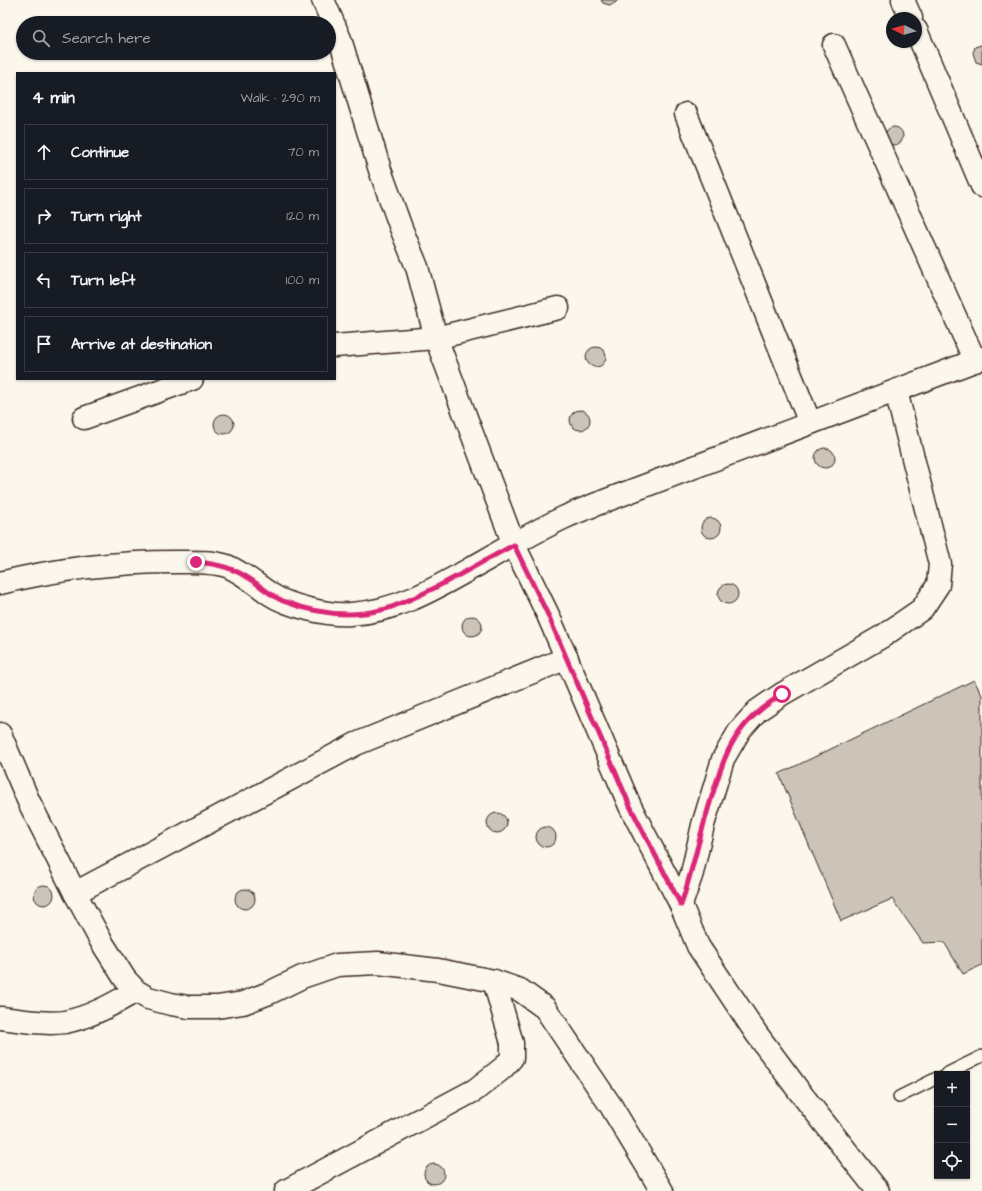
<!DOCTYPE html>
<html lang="en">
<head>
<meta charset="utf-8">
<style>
  body { margin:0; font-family:"Architects Daughter",sans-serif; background:#242831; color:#f1f3f6 }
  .controls { position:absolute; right:12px; bottom:12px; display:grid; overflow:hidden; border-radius:0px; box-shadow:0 1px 3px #0004 }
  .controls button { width:36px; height:36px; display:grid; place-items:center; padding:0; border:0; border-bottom:1px solid #363941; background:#171b24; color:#f1f3f6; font:20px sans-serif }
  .compass { position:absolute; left:886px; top:12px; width:36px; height:36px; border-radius:50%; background:#171b24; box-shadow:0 1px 3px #0004; rotate:276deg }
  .stop { position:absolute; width:12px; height:12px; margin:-9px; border:3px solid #db2777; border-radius:50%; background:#fff }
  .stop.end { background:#db2777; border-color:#fff; box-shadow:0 1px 4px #0008 }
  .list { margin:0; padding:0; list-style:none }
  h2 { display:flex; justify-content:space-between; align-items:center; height:52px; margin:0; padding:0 16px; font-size:17px }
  h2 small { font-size:13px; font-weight:400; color:#9ea1a6 }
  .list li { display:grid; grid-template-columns:26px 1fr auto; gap:12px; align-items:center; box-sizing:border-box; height:56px; margin:0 8px 8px; padding:0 8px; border:1px solid #363941; border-radius:0px }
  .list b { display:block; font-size:15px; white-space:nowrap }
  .list em { font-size:13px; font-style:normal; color:#9ea1a6 }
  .icon { flex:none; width:22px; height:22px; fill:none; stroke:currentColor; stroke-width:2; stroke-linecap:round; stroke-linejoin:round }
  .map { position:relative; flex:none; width:982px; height:1191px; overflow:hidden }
  .search { position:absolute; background:#171b24; box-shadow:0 1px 3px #0004; left:16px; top:16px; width:320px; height:44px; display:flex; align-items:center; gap:10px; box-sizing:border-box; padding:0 14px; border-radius:22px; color:#9ea1a6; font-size:15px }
  .panel { position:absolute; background:#171b24; box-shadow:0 1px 3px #0004; left:16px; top:72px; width:320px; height:308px; border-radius:0px }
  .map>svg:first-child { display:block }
</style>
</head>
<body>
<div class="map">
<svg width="982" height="1191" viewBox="0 0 982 1191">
  <rect width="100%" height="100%" fill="#fbf7ec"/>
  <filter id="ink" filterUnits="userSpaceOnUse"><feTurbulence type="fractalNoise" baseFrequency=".025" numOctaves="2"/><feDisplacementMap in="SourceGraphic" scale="8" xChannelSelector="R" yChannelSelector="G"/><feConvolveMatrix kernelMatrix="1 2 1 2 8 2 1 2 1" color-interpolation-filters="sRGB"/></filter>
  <g filter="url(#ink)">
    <g fill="#ccc4b9" stroke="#3b2a1e">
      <polygon points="601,0 618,0 615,3 609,5 603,3"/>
      <polygon points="981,45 982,45 982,64 976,62 973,53 975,47"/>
      <circle cx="894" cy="136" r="9"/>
      <circle cx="596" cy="357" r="10"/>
      <circle cx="580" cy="420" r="10"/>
      <circle cx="224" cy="424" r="10"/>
      <circle cx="825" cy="458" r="10"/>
      <circle cx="711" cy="528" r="10"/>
      <circle cx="728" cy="594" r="10"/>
      <circle cx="472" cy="626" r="10"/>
      <polygon points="974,680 982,695 982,965 963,974 944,942 923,943 892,899 841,921 779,774"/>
      <circle cx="497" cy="823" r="10"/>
      <circle cx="546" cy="837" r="10"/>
      <circle cx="44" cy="895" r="10"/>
      <circle cx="245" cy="899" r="10"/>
      <circle cx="434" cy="1174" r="10"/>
    </g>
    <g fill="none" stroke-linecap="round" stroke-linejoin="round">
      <g stroke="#3b2a1e" stroke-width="14">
        <g id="service">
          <polyline points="946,1074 982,1056"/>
          <polyline points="899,1097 937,1078"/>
        </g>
      </g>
      <g stroke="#3b2a1e" stroke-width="25">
        <g id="minor">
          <polyline points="323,0 340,39 380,170 401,228 417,267 436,338 514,545 548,615 630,806 681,905"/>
          <polyline points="903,0 911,18"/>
          <polyline points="916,30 982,186"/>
          <polyline points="834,45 975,361"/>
          <polyline points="686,114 810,423"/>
          <polyline points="335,346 436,338 558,308"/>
          <polyline points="84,418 192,379"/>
          <path d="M0 583C57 569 117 562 176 562 192 562 211 561 227 566 243 573 256 584 270 594 288 606 329 616 351 614 401 611 441 585 484 561 510 546 536 531 563 518 576 512 589 507 602 502L982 358"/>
          <polyline points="0,734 29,802 75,893 101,941 125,979 136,991 148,998 171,1004 188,1007 217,1007 243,1003 269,993 302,977 337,965 378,963 438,970 494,981 520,990 545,1008 611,1106 662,1191"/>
          <polyline points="75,893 356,744 567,658"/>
          <path d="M0 1018C21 1020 44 1025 65 1022 91 1017 113 1004 136 991"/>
          <polyline points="286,1191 475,1090 503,1068 512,1058 512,1043 494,981"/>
          <polyline points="878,1191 799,1091 756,1033 698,946 681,905 692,873 703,825 723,759 740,730 757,711 782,694 883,636 922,609 938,585 940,564 896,391"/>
        </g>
      </g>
      <use href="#service" stroke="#fbf7ec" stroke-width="11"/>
      <use href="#minor" stroke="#fbf7ec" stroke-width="22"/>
    </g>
  </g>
  <g fill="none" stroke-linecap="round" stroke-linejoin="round" filter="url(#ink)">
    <path stroke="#db2777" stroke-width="5" d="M196 562C219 564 234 568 253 581 263 588 271 596 283 601 314 613 348 618 381 610 389 609 396 605 404 602 442 587 477 564 514 545L548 615 630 806 681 905C693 868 701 830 713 793 720 771 726 749 741 730 752 715 766 705 782 694"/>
  </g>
</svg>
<div class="controls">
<button>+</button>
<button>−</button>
<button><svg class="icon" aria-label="locate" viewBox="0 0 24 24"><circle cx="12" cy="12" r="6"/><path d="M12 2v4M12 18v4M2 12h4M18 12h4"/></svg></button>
</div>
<svg class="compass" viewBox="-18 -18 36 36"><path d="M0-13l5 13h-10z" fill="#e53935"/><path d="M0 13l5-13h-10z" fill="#9ea1a6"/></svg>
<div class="stop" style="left:782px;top:694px"></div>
<div class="stop end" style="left:196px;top:562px"></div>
<div class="search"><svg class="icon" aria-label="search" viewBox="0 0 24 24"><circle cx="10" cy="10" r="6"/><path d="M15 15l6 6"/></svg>Search here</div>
<section class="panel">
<h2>4 min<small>Walk · 290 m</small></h2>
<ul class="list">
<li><svg class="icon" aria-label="ahead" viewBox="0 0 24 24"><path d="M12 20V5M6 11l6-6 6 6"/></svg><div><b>Continue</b></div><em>70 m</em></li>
<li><svg class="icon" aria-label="right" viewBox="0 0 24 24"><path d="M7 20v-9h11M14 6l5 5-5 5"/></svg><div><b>Turn right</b></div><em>120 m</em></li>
<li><svg class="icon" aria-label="left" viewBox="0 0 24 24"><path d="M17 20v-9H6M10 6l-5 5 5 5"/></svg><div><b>Turn left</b></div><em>100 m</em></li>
<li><svg class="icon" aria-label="arrive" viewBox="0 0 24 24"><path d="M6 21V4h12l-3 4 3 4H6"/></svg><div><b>Arrive at destination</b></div></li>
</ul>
</section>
</div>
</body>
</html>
